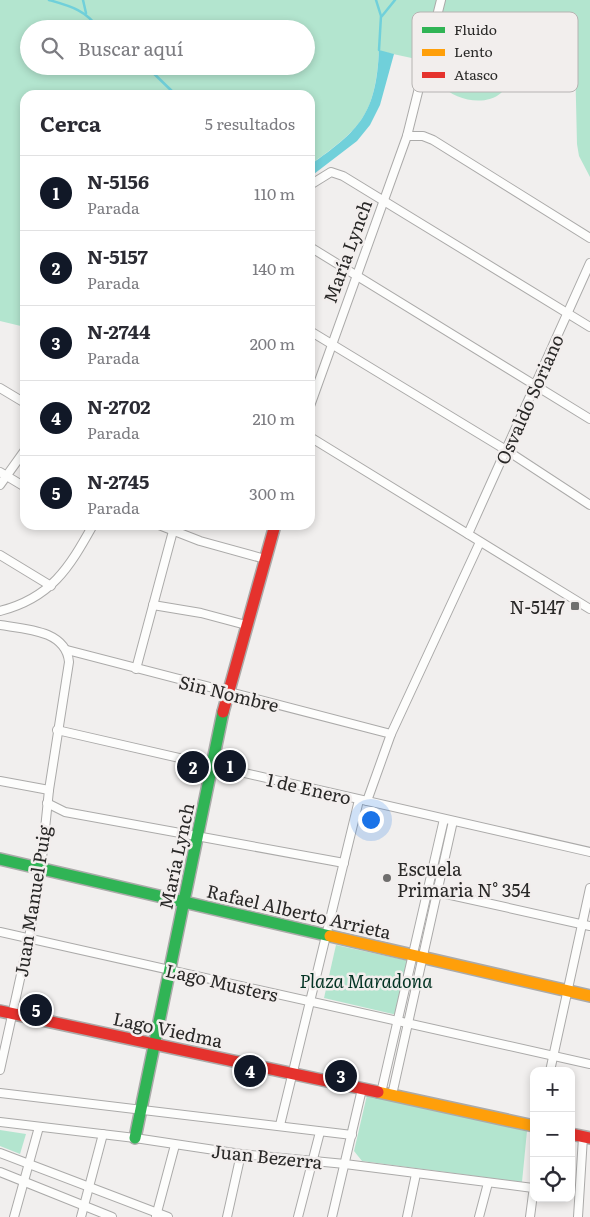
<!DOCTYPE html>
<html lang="es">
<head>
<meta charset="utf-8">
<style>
  body { margin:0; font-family:Literata,serif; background:#f2f2f3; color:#2b2b33 }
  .controls { position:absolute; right:15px; bottom:15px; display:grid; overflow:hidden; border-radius:10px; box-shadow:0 2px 8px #0003 }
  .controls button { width:45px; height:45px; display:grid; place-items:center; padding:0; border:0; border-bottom:1px solid #e1e1e2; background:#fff; color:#2b2b33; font:25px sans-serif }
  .you { position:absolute; left:370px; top:819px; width:18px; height:18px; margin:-12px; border:4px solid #fff; border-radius:50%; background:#1a73e8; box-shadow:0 0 0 8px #1a73e833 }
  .badge { display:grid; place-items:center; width:32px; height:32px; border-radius:50%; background:#111827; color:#fff; font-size:16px; font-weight:700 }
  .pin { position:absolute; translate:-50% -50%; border:2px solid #fff; box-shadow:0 1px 5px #0006 }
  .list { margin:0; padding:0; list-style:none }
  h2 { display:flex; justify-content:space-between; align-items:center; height:65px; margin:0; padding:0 20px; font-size:21px }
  h2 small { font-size:16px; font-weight:400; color:#7c7c81 }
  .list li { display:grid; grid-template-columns:32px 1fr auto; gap:15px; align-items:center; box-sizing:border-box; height:75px; padding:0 20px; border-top:1px solid #e1e1e2 }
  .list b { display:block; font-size:19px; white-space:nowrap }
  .list p { margin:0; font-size:16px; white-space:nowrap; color:#7c7c81 }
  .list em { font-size:16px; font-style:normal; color:#7c7c81 }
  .icon { flex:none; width:28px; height:28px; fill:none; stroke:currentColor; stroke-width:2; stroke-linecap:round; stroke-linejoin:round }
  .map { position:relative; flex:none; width:590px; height:1217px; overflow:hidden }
  .search { position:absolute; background:#fff; box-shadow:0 2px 8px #0003; left:20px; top:20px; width:295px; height:55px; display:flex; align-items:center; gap:12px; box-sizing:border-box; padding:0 18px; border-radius:28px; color:#7c7c81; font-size:19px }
  .panel { position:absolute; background:#fff; box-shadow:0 2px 8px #0003; left:20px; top:90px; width:295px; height:440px; border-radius:15px }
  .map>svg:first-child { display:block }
</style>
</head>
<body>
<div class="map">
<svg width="590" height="1217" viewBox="0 0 590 1217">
  <rect width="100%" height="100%" fill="#f1efee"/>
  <g fill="#b3e5cf" fill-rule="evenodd">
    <path d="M0 0H590V177L579 156 577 144 575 59C555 42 531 51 517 71 512 78 507 87 501 93 485 107 454 100 441 85 437 79 436 70 435 63L379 51C375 116 361 128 310 165V95H25V327L0 321ZM29 29H306V66H29Z"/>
    <polygon points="336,945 409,961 397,1015 324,998"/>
    <polygon points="367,1095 527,1131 522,1182 362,1161 354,1151"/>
    <polygon points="0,1130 26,1134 20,1154 0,1146"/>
  </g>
  <path fill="#70d0da" d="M379 50 394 54 380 105 370 125 357 141 310 177V165C360 130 376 114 379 50Z"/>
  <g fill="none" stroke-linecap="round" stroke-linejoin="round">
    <g stroke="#70d0da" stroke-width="2.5">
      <path d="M49 0C70 6 86 10 99 29"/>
      <polyline points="83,0 86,13"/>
      <polyline points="376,0 381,16 379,50"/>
      <polyline points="382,16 395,0"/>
      <polyline points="146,66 176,95"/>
    </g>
    <g stroke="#abaaa9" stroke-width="10">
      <g id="street">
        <polyline points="407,136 423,136 433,140 590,238"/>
        <polyline points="310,185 331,172 343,176 590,327"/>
        <polyline points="310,247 590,419"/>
        <polyline points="310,331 506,450 590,505"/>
        <polyline points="0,388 25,403"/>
        <polyline points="310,406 407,136 441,0"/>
        <polyline points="310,437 590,609"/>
        <polyline points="0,472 25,487"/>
        <polyline points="0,485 25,450"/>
        <polyline points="159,525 200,541 265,559"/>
        <polyline points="468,534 590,263"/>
        <polyline points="0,555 51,586"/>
        <polyline points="153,605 201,613 246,625"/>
        <path d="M0 611C51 598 69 568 93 525"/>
        <path d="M0 625C25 629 66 630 69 662L49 790 41 868 29 938 0 1070"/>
        <polyline points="67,650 391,734"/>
        <polyline points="136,669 173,531"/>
        <polyline points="57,730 590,852"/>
        <polyline points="0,781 49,790"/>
        <polyline points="367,801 391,734 480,542"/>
        <polyline points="47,803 65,812 344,863"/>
        <polyline points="437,892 590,926"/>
        <polyline points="0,932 590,1064"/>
        <polyline points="550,1071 590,888"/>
        <polyline points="0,1093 352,1135"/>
        <polyline points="381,1093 444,819"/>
        <polyline points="392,1095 453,821"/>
        <polyline points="0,1122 135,1138 241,1154 345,1164 533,1188"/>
        <polyline points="280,1125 359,800"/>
        <polyline points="0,1153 168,1217"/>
        <polyline points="0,1172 112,1217"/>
        <polyline points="156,1216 175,1145"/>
        <polyline points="14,1217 39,1127"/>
        <polyline points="81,1217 103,1134"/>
        <polyline points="227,1217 241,1154"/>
        <polyline points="298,1217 320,1132"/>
        <polyline points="332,1217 362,1089"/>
        <polyline points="407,1217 416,1174"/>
        <polyline points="479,1217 488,1183"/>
        <polyline points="530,1217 534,1186"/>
        <polyline points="578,1217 583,1137"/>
      </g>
    </g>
    <g stroke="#abaaa9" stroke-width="14">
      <g id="fast">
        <polyline points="0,859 330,936"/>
        <polyline points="135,1138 223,712"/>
      </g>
    </g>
    <g stroke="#abaaa9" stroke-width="14">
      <g id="slow">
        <polyline points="330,936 590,996"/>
        <polyline points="378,1092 534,1126"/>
      </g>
    </g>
    <g stroke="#abaaa9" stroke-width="14">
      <g id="jam">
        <polyline points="223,712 275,525"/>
        <polyline points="0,1011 378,1092"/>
        <polyline points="571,1134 590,1138"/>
      </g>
    </g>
    <use href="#street" stroke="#fdfdfc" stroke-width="8"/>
    <use href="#fast" stroke="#30b455" stroke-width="11"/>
    <use href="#slow" stroke="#ff9f0a" stroke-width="11"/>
    <use href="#jam" stroke="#e5322d" stroke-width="11"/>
  </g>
  <g fill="#6f6e6d" stroke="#f2eeed" stroke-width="2">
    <rect x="570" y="601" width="10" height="10" rx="2.5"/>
    <circle cx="387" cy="878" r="5"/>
  </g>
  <g text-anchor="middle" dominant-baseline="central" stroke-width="5" stroke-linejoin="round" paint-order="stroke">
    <g font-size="18" fill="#292827" stroke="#f2eeed">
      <text transform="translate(347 251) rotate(-70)">María Lynch</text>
      <text transform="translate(529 399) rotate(-66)">Osvaldo Soriano</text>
      <text transform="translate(229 693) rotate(14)">Sin Nombre</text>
      <text transform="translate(309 788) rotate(13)">1 de Enero</text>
      <text transform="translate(176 856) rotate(-78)">María Lynch</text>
      <text transform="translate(32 901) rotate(-81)">Juan Manuel Puig</text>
      <text transform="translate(299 911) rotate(13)">Rafael Alberto Arrieta</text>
      <text transform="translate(222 982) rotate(13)">Lago Musters</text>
      <text transform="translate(168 1029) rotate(12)">Lago Viedma</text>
      <text transform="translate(267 1156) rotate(6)">Juan Bezerra</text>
    </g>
    <g font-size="18" fill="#292827" stroke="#f2eeed" text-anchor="end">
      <text x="565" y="606">N-5147</text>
      <text x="397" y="868" text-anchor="start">Escuela<tspan x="397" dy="21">Primaria N° 354</tspan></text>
    </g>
    <g font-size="18" font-style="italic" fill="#033323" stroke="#f2eeed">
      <text x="366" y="980">Plaza Maradona</text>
    </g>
  </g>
  <rect x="412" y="12" width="166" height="80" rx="8" fill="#f2eeed" stroke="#b6b3b2" stroke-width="1"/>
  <rect x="422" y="27" width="23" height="6" fill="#30b455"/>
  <rect x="422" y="49" width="23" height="7" fill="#ff9f0a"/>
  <rect x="422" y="72" width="23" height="6" fill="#e5322d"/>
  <g font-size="14" fill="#292827">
    <text x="454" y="35">Fluido</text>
    <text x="454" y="57">Lento</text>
    <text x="454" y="80">Atasco</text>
  </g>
</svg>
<div class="controls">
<button>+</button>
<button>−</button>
<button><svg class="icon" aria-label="locate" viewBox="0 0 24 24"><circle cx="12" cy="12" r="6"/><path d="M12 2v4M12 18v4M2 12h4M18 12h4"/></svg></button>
</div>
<div class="you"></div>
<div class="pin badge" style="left:230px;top:766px">1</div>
<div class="pin badge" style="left:193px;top:767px">2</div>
<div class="pin badge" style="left:341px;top:1076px">3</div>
<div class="pin badge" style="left:250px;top:1071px">4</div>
<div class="pin badge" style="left:36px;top:1010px">5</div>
<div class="search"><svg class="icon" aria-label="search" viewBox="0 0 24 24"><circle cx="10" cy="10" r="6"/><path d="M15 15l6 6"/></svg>Buscar aquí</div>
<section class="panel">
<h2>Cerca<small>5 resultados</small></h2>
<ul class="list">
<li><span class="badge">1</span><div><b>N-5156</b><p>Parada</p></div><em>110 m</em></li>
<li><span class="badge">2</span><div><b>N-5157</b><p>Parada</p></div><em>140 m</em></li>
<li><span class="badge">3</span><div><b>N-2744</b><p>Parada</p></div><em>200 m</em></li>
<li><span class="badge">4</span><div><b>N-2702</b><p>Parada</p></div><em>210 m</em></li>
<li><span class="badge">5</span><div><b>N-2745</b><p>Parada</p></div><em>300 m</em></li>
</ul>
</section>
</div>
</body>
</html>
